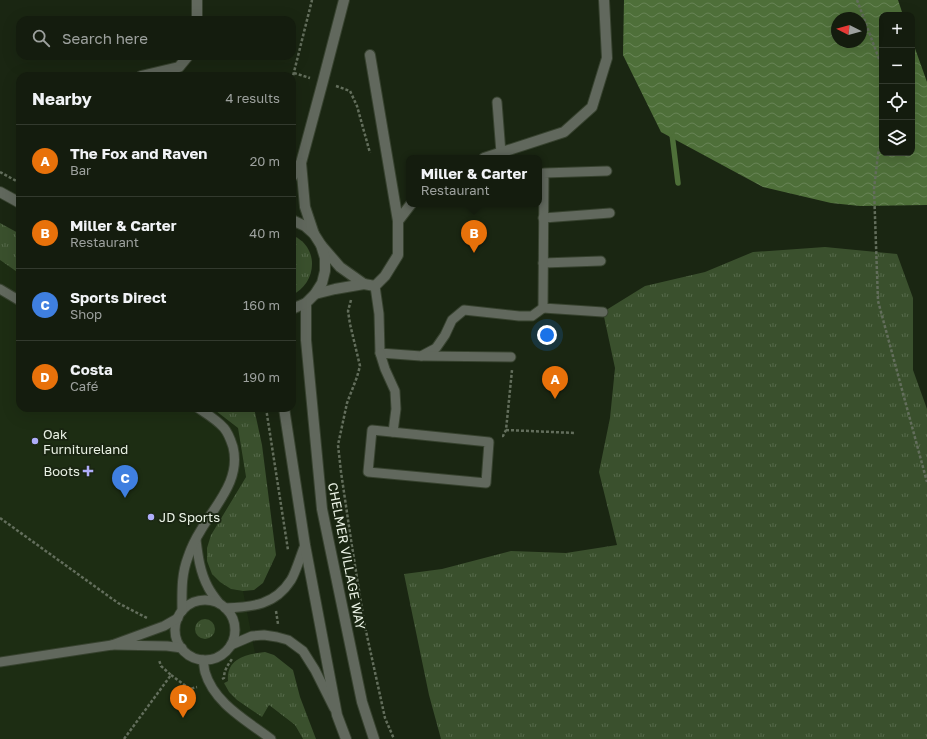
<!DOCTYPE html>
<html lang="en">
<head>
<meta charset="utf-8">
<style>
  body { margin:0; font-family:"Golos Text",sans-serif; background:#1d2517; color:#f1f3f6 }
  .controls { position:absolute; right:12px; top:12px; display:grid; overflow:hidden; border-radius:8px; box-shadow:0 4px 16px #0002 }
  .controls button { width:36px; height:36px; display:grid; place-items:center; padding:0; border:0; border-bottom:1px solid #333a2e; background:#141c0e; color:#f1f3f6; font:20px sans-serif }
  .compass { position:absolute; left:831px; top:12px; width:36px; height:36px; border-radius:50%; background:#141c0e; box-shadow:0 4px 16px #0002; rotate:276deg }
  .you { position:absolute; left:547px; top:335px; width:14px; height:14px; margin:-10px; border:3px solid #fff; border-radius:50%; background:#1a73e8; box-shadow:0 0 0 6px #1a73e833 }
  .badge { display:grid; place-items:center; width:26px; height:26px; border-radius:50%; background:#0f766e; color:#fff; font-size:13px; font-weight:700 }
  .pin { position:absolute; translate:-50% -33px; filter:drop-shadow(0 1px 2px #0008) }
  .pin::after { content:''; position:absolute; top:21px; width:14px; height:12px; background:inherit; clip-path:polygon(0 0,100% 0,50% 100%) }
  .popup { position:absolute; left:406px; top:155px; width:136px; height:52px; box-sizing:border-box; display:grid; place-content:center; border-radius:8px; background:#141c0e; filter:drop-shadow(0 1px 3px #0005); font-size:13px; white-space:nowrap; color:#9da19e }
  .popup b { font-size:15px; color:#f1f3f6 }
  .popup::after { content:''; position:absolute; left:50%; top:100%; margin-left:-8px; border:8px solid transparent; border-top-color:#141c0e }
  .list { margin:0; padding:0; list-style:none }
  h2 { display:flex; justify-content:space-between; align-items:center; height:52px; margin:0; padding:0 16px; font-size:17px }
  h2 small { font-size:13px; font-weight:400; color:#9da19e }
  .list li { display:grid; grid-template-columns:26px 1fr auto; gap:12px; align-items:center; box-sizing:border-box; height:72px; padding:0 16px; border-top:1px solid #333a2e }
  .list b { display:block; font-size:15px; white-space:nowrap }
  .list p { margin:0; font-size:13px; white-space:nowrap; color:#9da19e }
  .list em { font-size:13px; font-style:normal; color:#9da19e }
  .icon { flex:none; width:22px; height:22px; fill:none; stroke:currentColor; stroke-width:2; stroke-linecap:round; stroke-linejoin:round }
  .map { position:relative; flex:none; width:927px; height:739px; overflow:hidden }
  .search { position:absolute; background:#141c0e; box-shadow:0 4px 16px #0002; left:16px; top:16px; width:280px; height:44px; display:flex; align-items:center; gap:10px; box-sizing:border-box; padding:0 14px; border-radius:12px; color:#9da19e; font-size:15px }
  .panel { position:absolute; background:#141c0e; box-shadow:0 4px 16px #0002; left:16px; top:72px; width:280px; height:340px; border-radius:12px }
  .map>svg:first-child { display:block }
</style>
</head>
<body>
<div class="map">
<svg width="927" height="739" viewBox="0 0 927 739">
  <defs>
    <pattern id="grass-tufts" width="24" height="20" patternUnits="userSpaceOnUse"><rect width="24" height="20" fill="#3a502d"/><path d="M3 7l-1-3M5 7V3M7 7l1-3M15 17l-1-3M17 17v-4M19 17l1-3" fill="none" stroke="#566a4b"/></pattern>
    <pattern id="water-waves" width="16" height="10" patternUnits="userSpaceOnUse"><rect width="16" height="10" fill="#4e6f39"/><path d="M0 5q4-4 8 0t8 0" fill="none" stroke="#688456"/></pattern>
  </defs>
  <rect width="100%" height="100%" fill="#1a2612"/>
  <polygon fill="#1d2d13" points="0,260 20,274 20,408 212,408 238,428 246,477 211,535 231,589 243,591 255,653 245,656 235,661 228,681 224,682 229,692 237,700 262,716 269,705 295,725 303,739 0,739"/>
  <g fill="url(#grass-tufts)">
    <polygon points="0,223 20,234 20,274 0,260"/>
    <path d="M292 235C298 238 303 241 307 247 318 264 310 287 292 295Z"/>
    <polygon points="825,247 897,254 913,298 913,370 927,409 927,739 441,739 429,695 404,574 442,569 511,551 566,553 617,545 599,472 610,418 615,368 603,312 645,286 705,272 753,252"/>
    <polygon points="212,408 254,408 262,445 276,555 263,583 254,590 243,591 231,589 220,582 212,574 207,561 207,548 211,535 246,477 238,428"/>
    <circle cx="205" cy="629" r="10"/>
    <path d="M265 652 274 655 293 670 300 697 316 739H303L295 725 269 705 262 717 237 700 229 692 224 683 228 681C226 658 247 654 265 652Z"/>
  </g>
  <path fill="url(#water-waves)" fill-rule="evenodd" d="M624 0H898L903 15H882V153H912V40L927 82V205L860 206 831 203 763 187 661 132 623 55ZM837 18H861V42H837Z"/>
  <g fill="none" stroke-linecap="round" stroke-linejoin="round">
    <polyline stroke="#4e6f39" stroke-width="5.5" points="672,130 672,134 678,183"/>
    <g stroke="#37422f" stroke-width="11">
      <g id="service">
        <polyline points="497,102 501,153"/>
        <polyline points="543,218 610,213"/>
        <polyline points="543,263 601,261"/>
        <polyline points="375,286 379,314 380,353 421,356 436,348 445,335 452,320 464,310 519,316 532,316 543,308"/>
        <polyline points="0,289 20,301"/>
        <polyline points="603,312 543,308 544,173 607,171"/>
        <polyline points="380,353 385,369 395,391 396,409 393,432"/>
        <polyline points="422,356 511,357"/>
        <polygon points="372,430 489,442 486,483 368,472"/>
        <path d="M196 540C198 556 200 572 208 587 211 593 215 598 219 603"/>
        <circle cx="205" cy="630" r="30"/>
        <path d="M225 608C253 607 275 605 291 580 296 572 301 554 305 545"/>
        <path d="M182 611C182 592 181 575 188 557 191 548 196 538 201 530 216 504 241 480 233 447 231 441 229 434 224 428 217 420 207 414 198 408"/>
        <polyline points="178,618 164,626 112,645 167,646 182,648"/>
        <polyline points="231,645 252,636 264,635 277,637 288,640 303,651 315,670 334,708"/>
        <path d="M203 660C204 664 204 668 205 672 214 703 246 720 271 739"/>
        <polyline points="0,662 112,645"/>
      </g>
    </g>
    <g stroke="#37422f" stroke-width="12">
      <g id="minor">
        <polyline points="197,0 197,20"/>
        <polyline points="370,55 398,221"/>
        <polyline points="141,76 179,67 188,56"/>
        <polyline points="484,158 564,132 592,107 607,58 604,0"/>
        <polyline points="0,192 20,203"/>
        <polyline points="321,245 340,267 364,284"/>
        <polyline points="315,294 335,289 364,284 375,286 385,276 398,255 398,221 411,204"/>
      </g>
    </g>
    <g stroke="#37422f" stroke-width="12">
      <g id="tertiary">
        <polyline points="292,177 301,163 323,81 344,0"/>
        <polyline points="292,220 305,226 314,234"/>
        <polyline points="306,303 306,340 322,509 362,702 374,739"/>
        <polyline points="292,309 306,303 315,294 322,283 325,271 325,258 321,245 314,234 305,207 301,163"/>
        <polyline points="284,408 305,545 337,715 346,739"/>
      </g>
    </g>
    <g stroke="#636e5c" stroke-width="2.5" stroke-dasharray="3 2" stroke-linecap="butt">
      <polyline points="857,0 882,67"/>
      <polyline points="294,73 310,78"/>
      <polyline points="292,80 312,0"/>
      <polyline points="336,86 350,91 357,106 370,153"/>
      <polyline points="882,142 878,154 874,189 878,301 927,482"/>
      <polyline points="0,172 20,183"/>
      <polyline points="351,300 348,311 350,324 360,366 357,377 347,403 338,445 341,472 351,540 364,622 385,718 394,739"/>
      <polyline points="266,408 288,550"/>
      <polyline points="506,430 575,433"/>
      <polyline points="502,436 503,436 506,430 512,370"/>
      <polyline points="0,518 118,603 147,618"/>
      <polyline points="276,611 278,624"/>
      <polyline points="171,675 190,689 197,687"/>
      <path d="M222 679 224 678C224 670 228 665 232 659"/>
      <polyline points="124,739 171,675 161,666 159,660"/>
    </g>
    <use href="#service" stroke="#61685d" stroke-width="9"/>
    <use href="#minor" stroke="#61685d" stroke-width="10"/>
    <use href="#tertiary" stroke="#61685d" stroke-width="10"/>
  </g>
  <g fill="#afaefa" stroke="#1a2612" stroke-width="1.5">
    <circle cx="35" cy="441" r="4"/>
    <path d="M86 465h4v4h4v4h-4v4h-4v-4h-4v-4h4z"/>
    <circle cx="151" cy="517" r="4"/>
  </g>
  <g text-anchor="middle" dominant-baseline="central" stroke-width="4" stroke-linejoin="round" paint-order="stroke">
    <g font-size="13" fill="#e9f1e4" stroke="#1a2612" text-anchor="start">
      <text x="43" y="434">Oak<tspan x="43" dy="15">Furnitureland</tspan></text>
      <text x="80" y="471" text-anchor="end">Boots</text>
      <text x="159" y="517">JD Sports</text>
    </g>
    <g font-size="13" fill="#e9f1e4" stroke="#1a2612">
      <text transform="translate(347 556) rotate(79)">CHELMER VILLAGE WAY</text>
    </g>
  </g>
</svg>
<div class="controls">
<button>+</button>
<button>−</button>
<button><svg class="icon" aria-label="locate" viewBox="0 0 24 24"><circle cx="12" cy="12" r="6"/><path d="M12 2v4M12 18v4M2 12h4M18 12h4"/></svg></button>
<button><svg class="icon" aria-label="layers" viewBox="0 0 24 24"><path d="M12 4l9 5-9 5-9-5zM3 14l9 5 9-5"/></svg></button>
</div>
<svg class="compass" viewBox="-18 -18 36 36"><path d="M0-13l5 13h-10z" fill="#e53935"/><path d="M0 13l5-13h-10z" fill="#9da19e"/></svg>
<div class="you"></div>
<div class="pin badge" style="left:555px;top:399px;background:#e8710a">A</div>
<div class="pin badge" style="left:474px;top:253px;background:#e8710a">B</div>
<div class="popup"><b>Miller &amp; Carter</b>Restaurant</div>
<div class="pin badge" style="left:125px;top:498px;background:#3f7fe0">C</div>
<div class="pin badge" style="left:183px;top:718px;background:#e8710a">D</div>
<div class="search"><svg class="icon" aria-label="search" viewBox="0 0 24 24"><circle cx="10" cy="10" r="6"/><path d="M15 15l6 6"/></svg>Search here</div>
<section class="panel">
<h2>Nearby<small>4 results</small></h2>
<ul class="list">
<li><span class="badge" style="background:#e8710a">A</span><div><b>The Fox and Raven</b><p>Bar</p></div><em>20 m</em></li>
<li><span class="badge" style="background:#e8710a">B</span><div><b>Miller &amp; Carter</b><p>Restaurant</p></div><em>40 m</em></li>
<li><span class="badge" style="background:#3f7fe0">C</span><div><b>Sports Direct</b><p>Shop</p></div><em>160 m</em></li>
<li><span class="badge" style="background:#e8710a">D</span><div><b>Costa</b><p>Café</p></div><em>190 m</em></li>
</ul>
</section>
</div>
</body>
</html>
